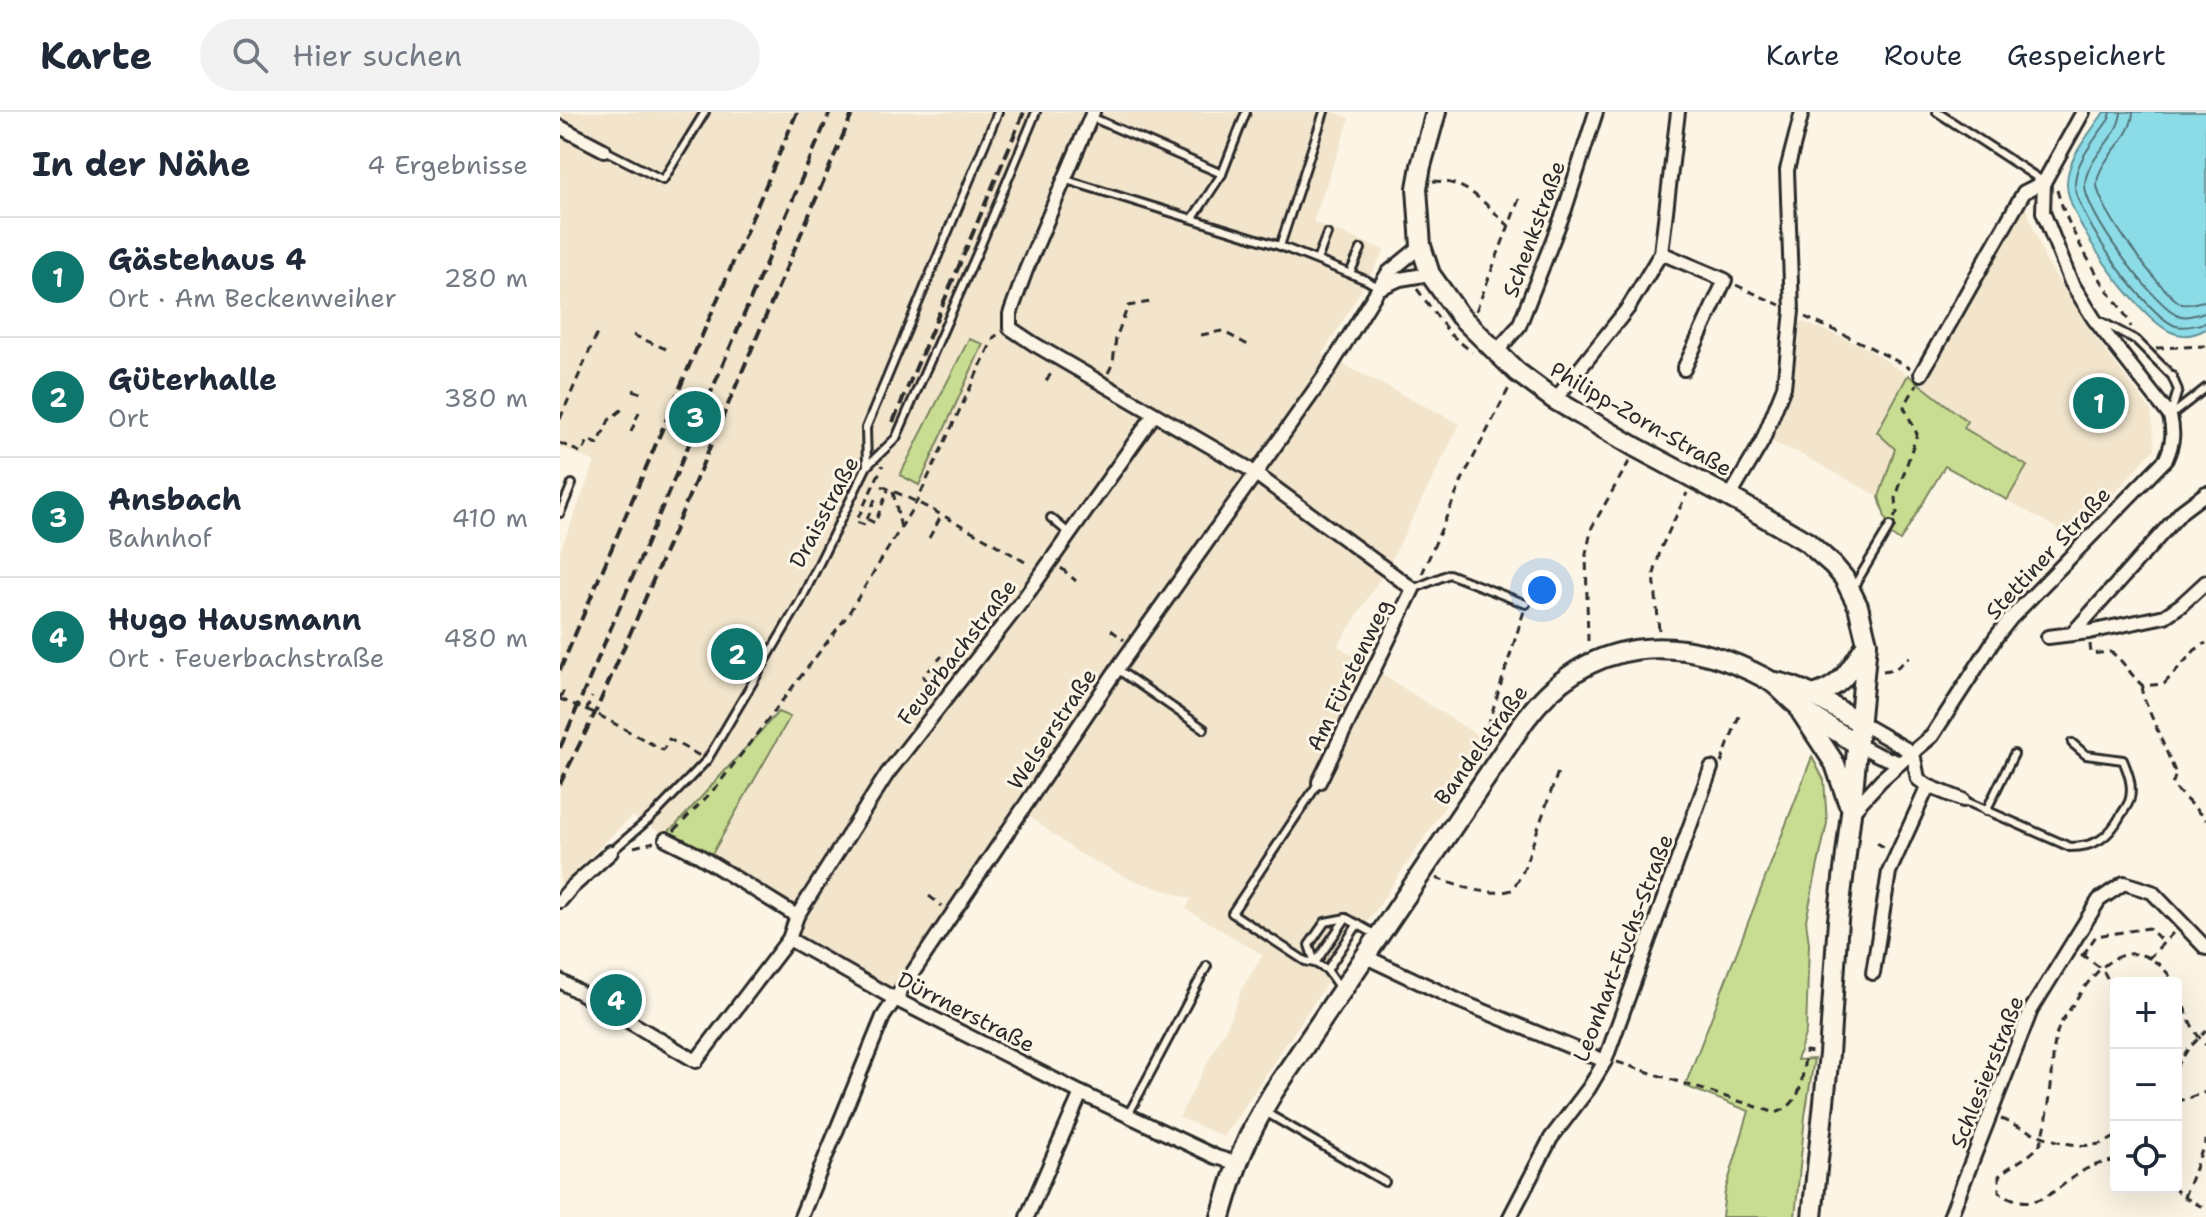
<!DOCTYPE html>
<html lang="de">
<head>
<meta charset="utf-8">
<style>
  body { margin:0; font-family:"Shantell Sans",sans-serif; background:#f2f2f3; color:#1f2937 }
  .controls { position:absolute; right:24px; bottom:24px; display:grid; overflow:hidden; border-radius:8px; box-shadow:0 8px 32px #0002 }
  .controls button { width:72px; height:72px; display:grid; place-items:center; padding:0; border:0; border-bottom:2px solid #e0e1e3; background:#fff; color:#1f2937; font:40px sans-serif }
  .you { position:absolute; left:982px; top:478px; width:28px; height:28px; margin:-20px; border:6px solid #fff; border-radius:50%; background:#1a73e8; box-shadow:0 0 0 12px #1a73e833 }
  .badge { display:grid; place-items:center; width:52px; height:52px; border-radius:50%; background:#0f766e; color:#fff; font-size:26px; font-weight:700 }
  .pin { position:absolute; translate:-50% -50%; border:4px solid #fff; box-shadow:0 2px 8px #0006 }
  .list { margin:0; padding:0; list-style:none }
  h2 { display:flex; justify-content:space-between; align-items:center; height:104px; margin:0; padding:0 32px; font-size:34px }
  h2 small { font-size:26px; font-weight:400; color:#747a83 }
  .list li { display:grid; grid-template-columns:52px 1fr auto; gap:24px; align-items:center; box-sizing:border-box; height:120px; padding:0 32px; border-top:2px solid #e0e1e3 }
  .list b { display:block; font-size:30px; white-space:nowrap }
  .list p { margin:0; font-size:26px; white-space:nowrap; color:#747a83 }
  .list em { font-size:26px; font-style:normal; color:#747a83 }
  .icon { flex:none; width:44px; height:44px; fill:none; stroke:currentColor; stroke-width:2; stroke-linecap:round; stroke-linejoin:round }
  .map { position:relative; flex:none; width:1646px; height:1105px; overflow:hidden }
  header { display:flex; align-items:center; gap:48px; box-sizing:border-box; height:112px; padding:0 40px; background:#fff; border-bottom:2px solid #e0e1e3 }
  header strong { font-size:38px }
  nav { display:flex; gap:44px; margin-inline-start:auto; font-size:28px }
  .search { width:560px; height:72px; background:#f2f2f3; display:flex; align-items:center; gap:20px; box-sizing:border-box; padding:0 28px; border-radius:44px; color:#747a83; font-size:30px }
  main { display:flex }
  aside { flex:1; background:#fff }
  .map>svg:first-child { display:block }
</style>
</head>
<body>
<header>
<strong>Karte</strong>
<div class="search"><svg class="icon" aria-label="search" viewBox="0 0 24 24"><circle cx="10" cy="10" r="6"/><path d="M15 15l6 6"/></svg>Hier suchen</div>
<nav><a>Karte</a><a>Route</a><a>Gespeichert</a></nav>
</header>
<main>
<aside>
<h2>In der Nähe<small>4 Ergebnisse</small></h2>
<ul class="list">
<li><span class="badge">1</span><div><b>Gästehaus 4</b><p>Ort · Am Beckenweiher</p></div><em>280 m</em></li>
<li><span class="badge">2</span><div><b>Güterhalle</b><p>Ort</p></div><em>380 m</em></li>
<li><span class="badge">3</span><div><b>Ansbach</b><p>Bahnhof</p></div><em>410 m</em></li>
<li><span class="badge">4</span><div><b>Hugo Hausmann</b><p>Ort · Feuerbachstraße</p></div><em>480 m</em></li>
</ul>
</aside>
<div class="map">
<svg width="1646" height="1105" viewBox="0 0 1646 1105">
  <rect width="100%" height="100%" fill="#fcf5e5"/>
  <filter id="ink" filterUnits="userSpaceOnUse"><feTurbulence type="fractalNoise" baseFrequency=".0125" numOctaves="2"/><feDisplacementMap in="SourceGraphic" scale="16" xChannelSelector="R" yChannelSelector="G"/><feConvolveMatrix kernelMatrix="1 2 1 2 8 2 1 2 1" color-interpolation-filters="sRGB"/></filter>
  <g filter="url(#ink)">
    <g fill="#f2e5cc">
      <polygon points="1,0 774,0 790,6 753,110 825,138 763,242 900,312 831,449 778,534 928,630 664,1025 619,1005 669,910 682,876 703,843 626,797 631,787 570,767 518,741 457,695 331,887 224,827 235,805 148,749 229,606 219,600 116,713 104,722 72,704 0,774 0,439 35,350 0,335 0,16 3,2"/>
      <polygon points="1465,93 1485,147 1527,214 1591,299 1595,336 1514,426 1447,388 1467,354 1404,316 1407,309 1363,273"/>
      <polygon points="1241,209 1303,234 1348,263 1317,320 1335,337 1319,385 1237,340 1209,329 1233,268"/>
    </g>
    <g fill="#c9dd92" stroke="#7a845e" stroke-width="2">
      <polygon points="409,227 423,232 359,373 340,363"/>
      <polygon points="1348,263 1407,309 1404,316 1467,354 1447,388 1385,354 1340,429 1330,422 1319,385 1335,337 1317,320"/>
      <polygon points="218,600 230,605 148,749 104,722 116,713"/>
      <polygon points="1252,645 1264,668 1267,711 1246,808 1249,832 1246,919 1237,948 1254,947 1245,1004 1235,1105 1162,1105 1165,1080 1189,999 1125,974"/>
    </g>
    <path fill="#8cdce8" stroke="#65959c" stroke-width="2" d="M1544 0H1646V217C1635 223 1623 226 1611 220 1578 205 1506 107 1507 71 1507 46 1531 20 1544 0Z"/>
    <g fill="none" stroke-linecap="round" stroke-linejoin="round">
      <g stroke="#527277" stroke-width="2">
        <path d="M1551 0 1549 7C1537 25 1515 49 1515 72 1515 103 1587 204 1616 214 1628 217 1636 212 1646 211"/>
        <path d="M1561 0C1559 27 1527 44 1525 72 1523 99 1592 190 1616 202 1627 208 1635 201 1646 201"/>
        <path d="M1573 0C1572 28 1540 44 1537 71 1535 92 1603 184 1622 192 1629 194 1638 189 1646 189"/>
      </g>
      <g stroke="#2b2b2b" stroke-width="12">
        <g id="lane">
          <polyline points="1377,0 1484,70"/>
          <polyline points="531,5 662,62"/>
          <polyline points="44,38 103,68 145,0"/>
          <polyline points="503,67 720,134 806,168 820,176"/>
          <polyline points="633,106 662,62 686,0"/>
          <polyline points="720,134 764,0"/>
          <polyline points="757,148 767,122"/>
          <polyline points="790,161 801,137"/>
          <polyline points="1542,210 1576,228 1612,264 1618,278 1610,304"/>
          <polyline points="1610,304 1646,276"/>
          <polyline points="307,354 306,316 438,0"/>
          <polyline points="0,401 12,372"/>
          <polyline points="491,406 511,423"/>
          <polyline points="1293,476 1330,414"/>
          <polyline points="853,477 889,462 966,492"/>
          <polyline points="557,557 644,617"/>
          <polyline points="759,670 672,801 745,849 755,851 786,806 815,822"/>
          <path d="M1403 688 1510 735C1536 735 1549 725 1561 703 1564 698 1569 692 1570 686 1573 673 1568 660 1563 648L1526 643 1512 631"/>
          <polyline points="1426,699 1454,642"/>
          <polyline points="51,740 96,701 147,648 240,490 307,354 336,326 419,137 476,0"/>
          <polyline points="767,858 798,812"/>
          <polyline points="779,875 767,858 755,851 749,833 765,810 786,806"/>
          <polyline points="705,1000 825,1070"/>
          <polyline points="568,1003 647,854"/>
        </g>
      </g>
      <g stroke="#2b2b2b" stroke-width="18">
        <g id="street">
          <polyline points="533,0 466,158 450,202 450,216 474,232 686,355 853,477 759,670"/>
          <polyline points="0,15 44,38"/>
          <polyline points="1101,141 1165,168 1124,257"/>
          <polyline points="820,176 840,167 870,162"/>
          <polyline points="936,240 959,214 1005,97 1036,0"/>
          <polyline points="1361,262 1464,80 1484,70"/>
          <polyline points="995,288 1068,196 1101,141 1118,0"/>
          <polyline points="1169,386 1202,330 1224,275 1232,199 1227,58 1242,0"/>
          <polyline points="1512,522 1622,399 1646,381"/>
          <polyline points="1488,525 1529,520 1605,504 1621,493 1646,470"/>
          <polyline points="1299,610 1353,641"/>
          <path d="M1297 632 1318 643 1340 651 1372 624 1436 525 1451 506 1606 347C1613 331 1614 321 1610 304L1534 207 1511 170 1483 100 1484 70 1523 0"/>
          <polyline points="1353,641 1358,667 1368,674 1403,688"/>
          <polyline points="1291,701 1321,668 1340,651"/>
          <polyline points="106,727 138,743 237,804"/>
          <polyline points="0,789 11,776 51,740"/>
          <polyline points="229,827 335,887 521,981 656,1045 676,1051"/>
          <polyline points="804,844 897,888 1045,949"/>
          <polyline points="1313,861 1329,760 1368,674"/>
          <polyline points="0,869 136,949 229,827 237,804 327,662 465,485 594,303"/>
          <polyline points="241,1105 323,905 335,887 557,557 766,262 828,161 861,134"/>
          <polyline points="467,1105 521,981"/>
          <polyline points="950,1105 991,1026 1029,976 1045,949 1151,656"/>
          <polyline points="1390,1105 1471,898 1539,788 1564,771 1592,780 1646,836"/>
        </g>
      </g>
      <g stroke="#2b2b2b" stroke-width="24">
        <g id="secondary">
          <polyline points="876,0 861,54 857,76 861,134 870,162 900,204 957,260 995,288 1077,336 1180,391 1247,430 1273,453 1284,466 1298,494 1307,531 1291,701 1278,808 1269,942 1252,1105"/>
          <path d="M1216 570C1247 576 1272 595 1299 610"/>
          <path d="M1253 583C1283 575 1290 557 1306 533"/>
          <polyline points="1241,600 1275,652 1288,690"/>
          <path d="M661 1105C675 1055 686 1024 714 979L965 608C1028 523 1119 519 1207 567 1220 574 1228 587 1240 595 1258 609 1278 620 1297 632"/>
        </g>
      </g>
      <g stroke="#2b2b2b" stroke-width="3" stroke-dasharray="8 6" stroke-linecap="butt">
        <path d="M873 69C909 69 923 91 949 114"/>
        <path d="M1497 78C1506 111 1526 145 1544 173 1553 187 1565 199 1571 215"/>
        <polyline points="1176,173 1220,193"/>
        <polyline points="857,177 890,222 912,240"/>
        <polyline points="916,199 961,82"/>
        <polyline points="1245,205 1304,232 1350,256"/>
        <polyline points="73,223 106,237"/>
        <polyline points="641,223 662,219 688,233"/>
        <polyline points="1596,236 1646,234"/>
        <polyline points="548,261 553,251 556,226 568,194 590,190"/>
        <polyline points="486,269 493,259"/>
        <polyline points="73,278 86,283"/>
        <polyline points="0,307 39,217"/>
        <polyline points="71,320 79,300"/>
        <polyline points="0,331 22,341 28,328 38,332 49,308 65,295"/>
        <path d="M322 374C374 397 422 424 470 453"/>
        <polyline points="333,380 341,416"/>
        <polyline points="315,387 305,413 296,410 323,353"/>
        <polyline points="1334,406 1337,401 1336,385 1357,322 1344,295 1357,272"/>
        <polyline points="307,407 315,411 328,378"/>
        <polyline points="369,426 382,403"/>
        <polyline points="501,456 516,469"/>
        <polyline points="862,462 903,366 950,274"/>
        <polyline points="551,518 564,528"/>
        <polyline points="1099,518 1094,462 1101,436 1127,381"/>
        <polyline points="1028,529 1026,442 1032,415 1070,348"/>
        <path d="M1530 532 1531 542 1551 540C1565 550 1570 563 1583 574L1604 572 1635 538 1646 531"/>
        <polyline points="1323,559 1335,557 1350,545"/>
        <polyline points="1583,574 1582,582 1616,662 1612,673 1646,708"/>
        <polyline points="378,578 363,565 382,544"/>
        <polyline points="0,586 6,574"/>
        <polyline points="0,587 35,601 103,638 109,627 140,644"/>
        <polyline points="26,599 32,585"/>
        <polyline points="924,641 922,632 964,499"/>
        <polyline points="1161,651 1179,604"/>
        <polyline points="114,719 157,674 287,504 357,389 434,225 441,221"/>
        <polyline points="1317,731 1327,737"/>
        <polyline points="74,735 94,730"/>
        <path d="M876 766C898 774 929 785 952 778L962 762 999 657"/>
        <polyline points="369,784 382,794"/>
        <path d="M1521 842C1529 848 1540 854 1545 862 1562 891 1548 927 1556 957"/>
        <polyline points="1523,843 1536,824 1589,816 1604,831"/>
        <polyline points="1588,847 1613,821"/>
        <path d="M1057 950 1216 1001C1245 990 1241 966 1246 939L1253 940"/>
        <polyline points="1616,956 1628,937 1646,919"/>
        <polyline points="1616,990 1646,980"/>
        <path d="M1441 1007C1467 1018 1509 1039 1539 1032 1544 1031 1551 1027 1556 1025"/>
        <path d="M1556 1049C1546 1049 1535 1053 1526 1057 1495 1075 1478 1105 1439 1080V1064C1452 1050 1479 1044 1483 1024 1488 1004 1490 984 1492 964 1493 948 1493 930 1499 915 1503 906 1510 898 1515 889 1533 862 1561 824 1597 851 1627 874 1620 908 1646 933"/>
        <polyline points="1612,1075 1624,1085 1646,1097"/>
        <polyline points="1624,1085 1646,1028"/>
      </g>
      <use href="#lane" stroke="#fcf5e5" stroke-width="6"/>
      <use href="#street" stroke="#fcf5e5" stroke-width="12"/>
      <use href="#secondary" stroke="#fcf5e5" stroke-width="18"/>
      <g stroke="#2b2b2b" stroke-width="4" stroke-dasharray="12 6" stroke-linecap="butt">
        <polyline points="333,310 464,0"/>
        <polyline points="0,558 237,0"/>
        <polyline points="0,636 270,0"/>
        <polyline points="0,672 35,601 76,508 293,0"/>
      </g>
    </g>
  </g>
  <g text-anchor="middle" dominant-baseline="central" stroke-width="6" stroke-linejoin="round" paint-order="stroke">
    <g font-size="22" fill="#2b2b2b" stroke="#fcf5e5">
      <text transform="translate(974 117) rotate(-70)">Schenkstraße</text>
      <text transform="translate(1081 307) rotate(30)">Philipp-Zorn-Straße</text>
      <text transform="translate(264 400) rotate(-62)">Draisstraße</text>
      <text transform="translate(1488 441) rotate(-47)">Stettiner Straße</text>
      <text transform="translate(397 540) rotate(-52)">Feuerbachstraße</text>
      <text transform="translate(789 563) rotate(-64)">Am Fürstenweg</text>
      <text transform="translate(492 617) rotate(-56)">Welserstraße</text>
      <text transform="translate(921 633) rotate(-54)">Bandelstraße</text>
      <text transform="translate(1063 836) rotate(-69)">Leonhart-Fuchs-Straße</text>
      <text transform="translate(406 900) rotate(27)">Dürrnerstraße</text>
      <text transform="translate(1427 960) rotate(-68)">Schlesierstraße</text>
    </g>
  </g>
</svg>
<div class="controls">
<button>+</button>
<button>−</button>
<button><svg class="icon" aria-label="locate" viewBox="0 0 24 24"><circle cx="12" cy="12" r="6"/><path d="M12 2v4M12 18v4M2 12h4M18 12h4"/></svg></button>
</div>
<div class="you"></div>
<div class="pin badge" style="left:1539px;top:291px">1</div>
<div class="pin badge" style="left:177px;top:542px">2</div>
<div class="pin badge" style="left:135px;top:305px">3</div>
<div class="pin badge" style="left:56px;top:888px">4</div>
</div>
</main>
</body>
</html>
